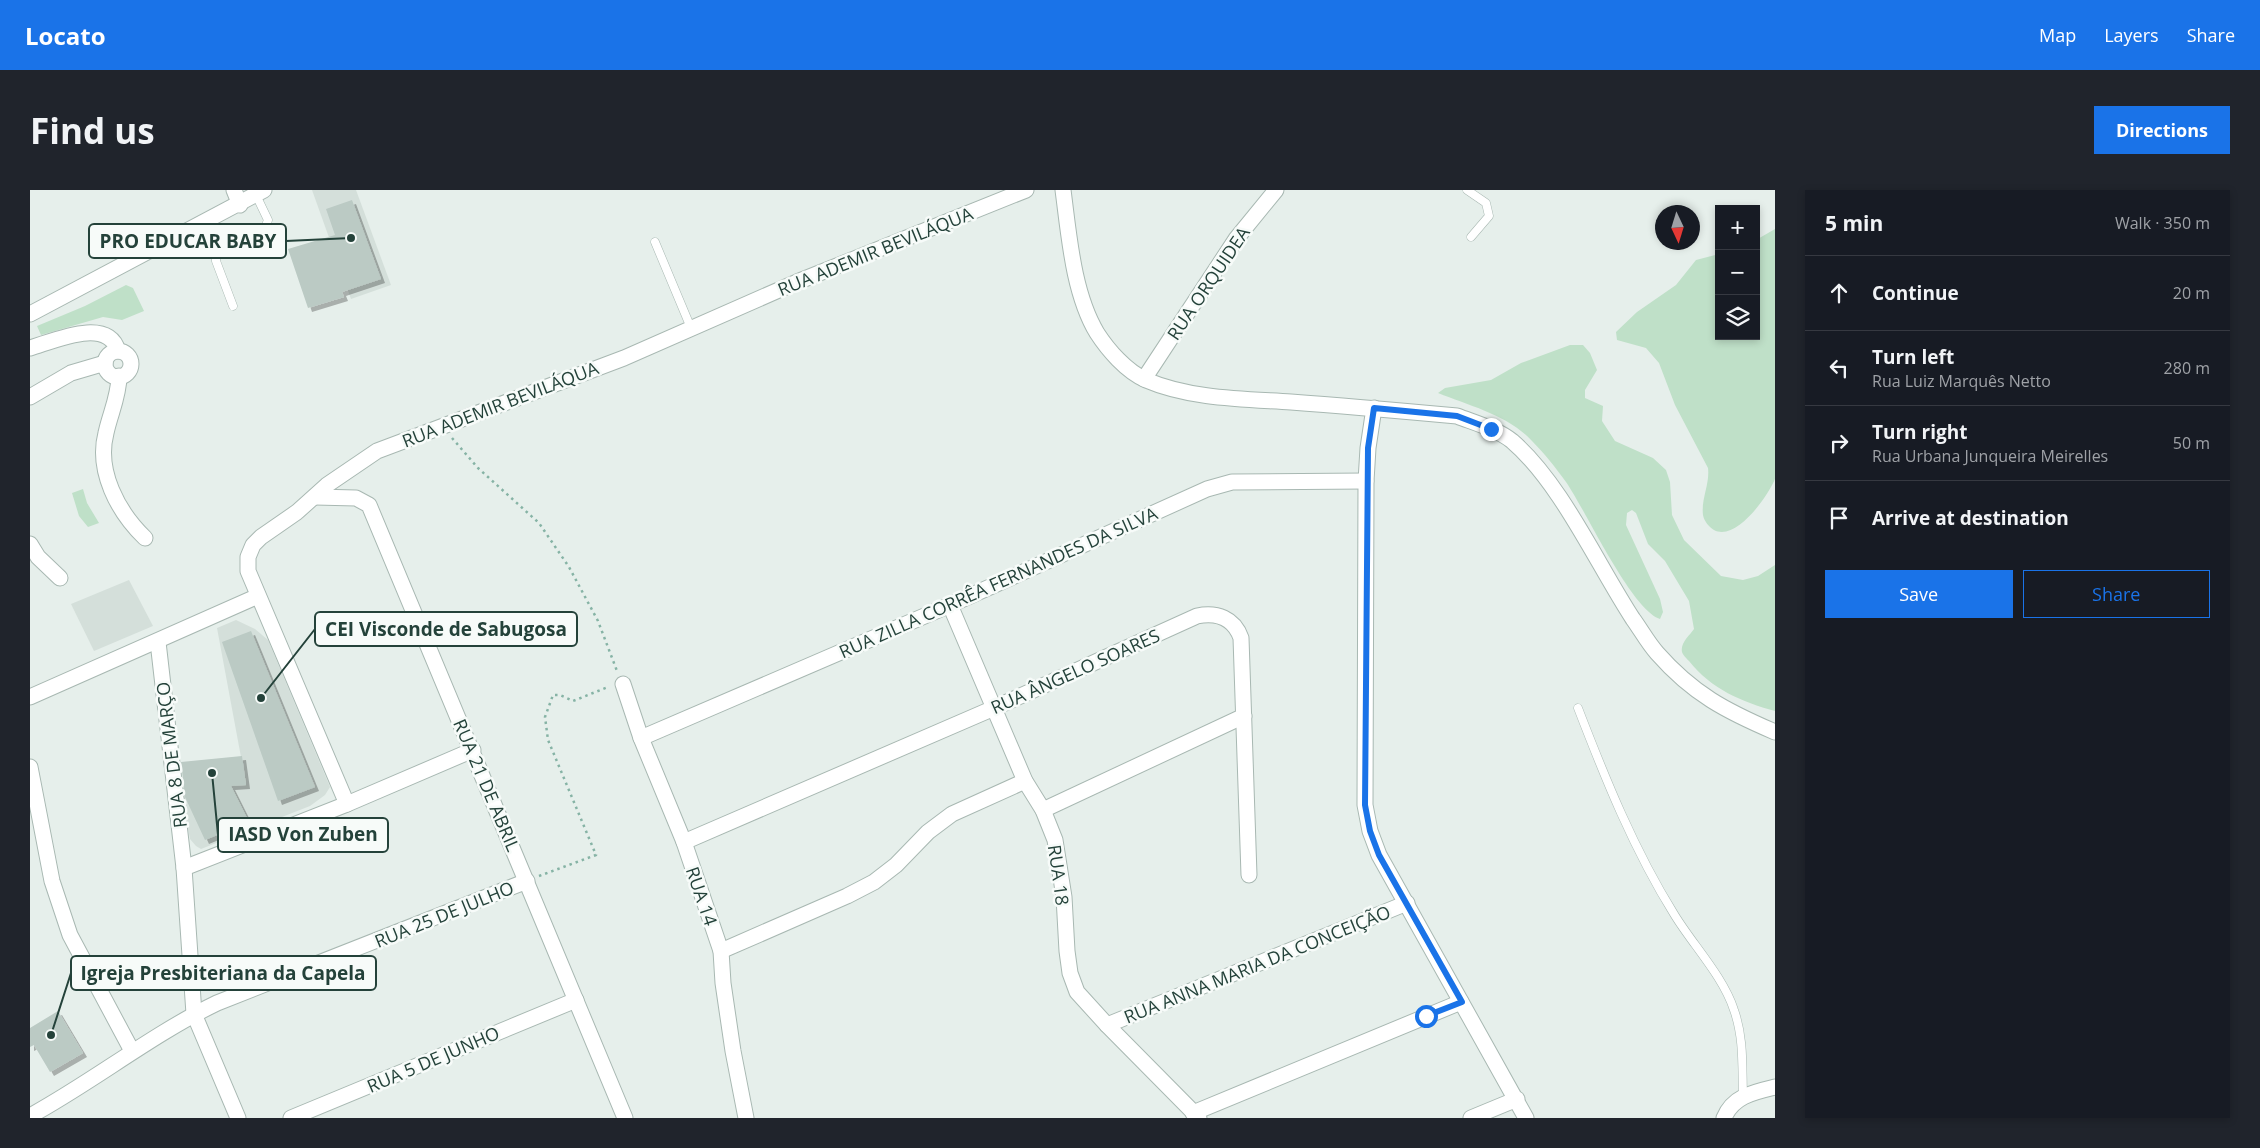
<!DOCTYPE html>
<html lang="en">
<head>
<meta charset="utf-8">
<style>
  body { margin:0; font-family:"Open Sans",sans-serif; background:#20242c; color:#f1f3f6 }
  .controls { position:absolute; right:15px; top:15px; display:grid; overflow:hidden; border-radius:0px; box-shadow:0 2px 8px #0003 }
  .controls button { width:45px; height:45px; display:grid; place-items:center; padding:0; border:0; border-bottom:1px solid #363941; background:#171b24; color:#f1f3f6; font:25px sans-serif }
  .compass { position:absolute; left:1625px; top:15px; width:45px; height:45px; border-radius:50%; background:#171b24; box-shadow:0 2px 8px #0003; rotate:176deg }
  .stop { position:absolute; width:15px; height:15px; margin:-11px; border:4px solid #1a73e8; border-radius:50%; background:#fff }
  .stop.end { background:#1a73e8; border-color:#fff; box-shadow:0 1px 5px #0008 }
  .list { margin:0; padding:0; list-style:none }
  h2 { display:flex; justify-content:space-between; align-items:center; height:65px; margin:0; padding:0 20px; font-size:21px }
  h2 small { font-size:16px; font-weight:400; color:#9ea1a6 }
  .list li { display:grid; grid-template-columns:32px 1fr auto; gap:15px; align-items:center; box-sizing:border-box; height:75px; padding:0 20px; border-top:1px solid #363941 }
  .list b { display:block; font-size:19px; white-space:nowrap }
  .list p { margin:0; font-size:16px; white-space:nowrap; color:#9ea1a6 }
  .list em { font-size:16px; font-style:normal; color:#9ea1a6 }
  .actions { display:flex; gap:10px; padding:15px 20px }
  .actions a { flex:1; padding:11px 0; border:1px solid #1a73e8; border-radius:0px; text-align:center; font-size:18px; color:#1a73e8 }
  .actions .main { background:#1a73e8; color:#fff }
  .icon { flex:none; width:28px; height:28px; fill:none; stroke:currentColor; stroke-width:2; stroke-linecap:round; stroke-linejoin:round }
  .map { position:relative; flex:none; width:1745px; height:928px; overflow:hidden; border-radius:0px }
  header { display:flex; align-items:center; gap:30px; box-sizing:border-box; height:70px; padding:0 25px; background:#1a73e8; color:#fff }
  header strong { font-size:24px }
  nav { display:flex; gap:28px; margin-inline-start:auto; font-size:18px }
  .intro { display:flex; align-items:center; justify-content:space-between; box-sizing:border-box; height:120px; padding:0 30px }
  h1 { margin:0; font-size:35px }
  .button { padding:12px 22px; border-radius:0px; background:#1a73e8; color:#fff; font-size:18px; font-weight:700 }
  main { display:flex; gap:30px; padding:0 30px }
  aside { flex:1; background:#171b24; border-radius:0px; box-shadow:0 2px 8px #0003 }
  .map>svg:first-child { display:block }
</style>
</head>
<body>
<header>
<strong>Locato</strong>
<nav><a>Map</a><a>Layers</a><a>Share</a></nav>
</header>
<div class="intro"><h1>Find us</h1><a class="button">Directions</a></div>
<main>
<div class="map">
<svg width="1745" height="928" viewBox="0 0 1745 928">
  <defs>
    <filter id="shadow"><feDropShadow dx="4" dy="4" stdDeviation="0" flood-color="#0004"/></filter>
  </defs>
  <rect width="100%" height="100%" fill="#e6efeb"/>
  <g fill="#d4dfda">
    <polygon points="282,0 326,0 361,95 321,109"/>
    <polygon points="99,390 123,436 64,461 41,414"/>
    <polygon points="206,430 225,439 238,450 300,597 295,605 280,616 171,659 166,656 160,649 151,598 216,594 187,438"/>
  </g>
  <g fill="#bfe0c8">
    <path d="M1745 39V289C1738 306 1706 352 1684 340 1679 337 1674 331 1673 325 1671 309 1680 294 1678 278L1645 215 1629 173 1616 158 1587 150 1586 142 1607 122 1646 95 1666 70 1689 64V146H1726V50Z"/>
    <polygon points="96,95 103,98 114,121 92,130 73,127 11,145 7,136 55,116"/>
    <path d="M1540 155H1553L1560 163 1567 180 1555 200V208L1573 216 1572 231 1585 251 1623 268 1636 280 1640 292 1642 325 1654 350 1691 386 1713 390 1728 386 1745 375V521C1712 512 1681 499 1659 471 1657 469 1653 465 1652 462 1650 453 1660 445 1664 439L1659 411 1635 371 1618 354 1606 323 1602 320 1597 323 1596 335 1630 409 1633 422 1630 429C1601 419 1556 321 1536 292 1526 278 1514 263 1502 251 1478 225 1440 216 1408 203L1415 198 1461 190 1491 173Z"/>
    <polygon points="53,299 57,313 69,333 58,337 49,326 42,303"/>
  </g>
  <g fill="#bbcac4" filter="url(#shadow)">
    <polygon points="322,10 351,89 312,102 314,107 278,118 258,59 305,45 296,19"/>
    <polygon points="221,441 285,597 248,611 192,452"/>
    <polygon points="212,566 216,595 201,596 219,632 175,650 155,607 151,572"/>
    <polygon points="28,821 53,863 20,882 4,855 0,857 0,838"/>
  </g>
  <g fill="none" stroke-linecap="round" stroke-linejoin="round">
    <g stroke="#a8b8b2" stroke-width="9">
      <g id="service">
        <polyline points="1437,0 1456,13 1459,26 1441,47"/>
        <polyline points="625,52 661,138"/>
        <polyline points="203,116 186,71 186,65 190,59 235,38 238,30 226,5"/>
        <path d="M1548 518C1575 588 1604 660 1644 724 1662 754 1693 786 1704 820 1714 848 1712 876 1713 906"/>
      </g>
    </g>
    <g stroke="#a8b8b2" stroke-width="17">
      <g id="minor">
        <polyline points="204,0 210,15"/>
        <path d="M1033 0C1039 45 1043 103 1067 143 1078 160 1096 181 1116 190 1160 209 1214 209 1261 212 1316 216 1372 221 1427 226 1445 233 1467 239 1482 251 1531 293 1567 374 1603 429 1611 440 1618 453 1627 463 1663 504 1696 521 1745 542"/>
        <path d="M0 158C24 151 78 126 88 161"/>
        <circle cx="88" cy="174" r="13"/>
        <path d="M89 186C89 206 80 224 76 243 66 281 88 322 115 348"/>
        <polyline points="1114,189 1206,49 1246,0"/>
        <polyline points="0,207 41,183 75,173"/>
        <polyline points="1344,218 1338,258 1336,291 1335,615 1340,641 1349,665 1496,928"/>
        <polyline points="285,307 326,308 339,315 595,928"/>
        <polyline points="0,354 8,367 30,388"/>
        <polyline points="920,415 995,591 1013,620 1025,650 1034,707 1037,761 1040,783 1047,802 1077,835 1169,928"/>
        <polyline points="128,452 154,678 164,824 208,928"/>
        <polyline points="593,494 611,548 654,652 691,761 693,793 703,861 716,928"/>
        <polyline points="0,507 228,406"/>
        <polyline points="611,548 920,415 1177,299 1202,292 1336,291"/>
        <polyline points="0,577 22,691 40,745 102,861"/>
        <polyline points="317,614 218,381 218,367 223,355 231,347 267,322 297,295 347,261 594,168 767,92 996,0"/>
        <polyline points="1013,620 1214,526"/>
        <path d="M654 652 964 518 1167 426C1187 422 1204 428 1211 448L1219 685"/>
        <polyline points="154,678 317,614 443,560"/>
        <polyline points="691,761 817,706 844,692 866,675 898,642 922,624 995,591"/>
        <polyline points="1077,835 1377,713"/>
        <polyline points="1163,923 1431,812"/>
        <path d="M0 926C64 891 121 845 187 813L497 691"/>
        <polyline points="261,928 546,810"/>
        <polyline points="1441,928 1487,909"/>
        <path d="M1694 928C1703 906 1724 902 1745 897"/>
      </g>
    </g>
    <g stroke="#a8b8b2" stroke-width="17">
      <polyline id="tertiary" points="0,124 234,0"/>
    </g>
    <g stroke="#86b3a5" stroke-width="2.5" stroke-dasharray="2.5 4" stroke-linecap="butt">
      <polyline points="422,248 448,278 509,333 539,377 568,431 587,481"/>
      <polyline points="509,686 566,665 518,550 515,527 523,505 530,505 543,511 578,497"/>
    </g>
    <use href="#service" stroke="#fff" stroke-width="8"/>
    <use href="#minor" stroke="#fff" stroke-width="15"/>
    <use href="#tertiary" stroke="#fff" stroke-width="15"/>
  </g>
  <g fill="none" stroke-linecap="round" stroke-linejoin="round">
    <polyline stroke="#1a73e8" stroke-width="6" points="1396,826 1432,812 1349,665 1340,641 1335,615 1338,258 1344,218 1427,226 1461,239"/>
  </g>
  <g text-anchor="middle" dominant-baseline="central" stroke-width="5" stroke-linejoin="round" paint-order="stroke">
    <g font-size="18" fill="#24423a" stroke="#f7fbf9">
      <text transform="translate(845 61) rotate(-22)">RUA ADEMIR BEVILÁQUA</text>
      <text transform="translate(1178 93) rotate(-56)">RUA ORQUIDEA</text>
      <text transform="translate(470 214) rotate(-21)">RUA ADEMIR BEVILÁQUA</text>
      <text transform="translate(968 392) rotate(-24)">RUA ZILLA CORRÊA FERNANDES DA SILVA</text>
      <text transform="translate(1045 481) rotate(-24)">RUA ÂNGELO SOARES</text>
      <text transform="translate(141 565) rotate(-97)">RUA 8 DE MARÇO</text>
      <text transform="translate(457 595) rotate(67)">RUA 21 DE ABRIL</text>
      <text transform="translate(1029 685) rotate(82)">RUA 18</text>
      <text transform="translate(672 706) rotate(71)">RUA 14</text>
      <text transform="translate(414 724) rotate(-22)">RUA 25 DE JULHO</text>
      <text transform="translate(1227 774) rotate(-22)">RUA ANNA MARIA DA CONCEIÇÃO</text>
      <text transform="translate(403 869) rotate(-23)">RUA 5 DE JUNHO</text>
    </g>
  </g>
  <path fill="none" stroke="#24423a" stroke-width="2" d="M321 48L256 51M231 508L285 439M182 583L188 645M21 845L41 783"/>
  <g fill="#24423a" stroke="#f7fbf9" stroke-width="2">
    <circle cx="321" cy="48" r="5"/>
    <circle cx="231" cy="508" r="5"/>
    <circle cx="182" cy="583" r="5"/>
    <circle cx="21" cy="845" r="5"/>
  </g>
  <g fill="#f7fbf9" stroke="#24423a" stroke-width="2">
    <rect x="59" y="34" width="197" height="34" rx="5"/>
    <rect x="285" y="422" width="262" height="34" rx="5"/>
    <rect x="188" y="628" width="170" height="34" rx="5"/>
    <rect x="41" y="766" width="305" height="34" rx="5"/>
  </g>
  <g font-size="19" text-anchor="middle" font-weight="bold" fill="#24423a">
    <text x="158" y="58">PRO EDUCAR BABY</text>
    <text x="416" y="446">CEI Visconde de Sabugosa</text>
    <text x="273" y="651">IASD Von Zuben</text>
    <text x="193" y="790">Igreja Presbiteriana da Capela</text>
  </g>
</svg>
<div class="controls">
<button>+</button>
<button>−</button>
<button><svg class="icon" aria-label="layers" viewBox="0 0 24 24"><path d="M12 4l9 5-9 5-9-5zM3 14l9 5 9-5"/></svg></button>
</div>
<svg class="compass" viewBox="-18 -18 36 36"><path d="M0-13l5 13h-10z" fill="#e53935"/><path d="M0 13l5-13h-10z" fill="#9ea1a6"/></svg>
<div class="stop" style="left:1396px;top:826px"></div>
<div class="stop end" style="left:1461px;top:239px"></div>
</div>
<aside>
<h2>5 min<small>Walk · 350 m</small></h2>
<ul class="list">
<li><svg class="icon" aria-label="ahead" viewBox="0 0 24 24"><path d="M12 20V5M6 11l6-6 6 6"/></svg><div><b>Continue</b></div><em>20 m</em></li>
<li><svg class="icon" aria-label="left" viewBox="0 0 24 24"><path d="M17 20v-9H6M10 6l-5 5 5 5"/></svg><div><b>Turn left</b><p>Rua Luiz Marquês Netto</p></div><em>280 m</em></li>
<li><svg class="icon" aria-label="right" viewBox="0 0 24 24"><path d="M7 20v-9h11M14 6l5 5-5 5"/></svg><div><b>Turn right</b><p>Rua Urbana Junqueira Meirelles</p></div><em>50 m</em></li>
<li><svg class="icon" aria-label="arrive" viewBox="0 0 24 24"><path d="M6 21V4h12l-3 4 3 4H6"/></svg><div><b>Arrive at destination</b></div></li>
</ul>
<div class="actions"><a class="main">Save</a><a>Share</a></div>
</aside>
</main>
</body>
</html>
